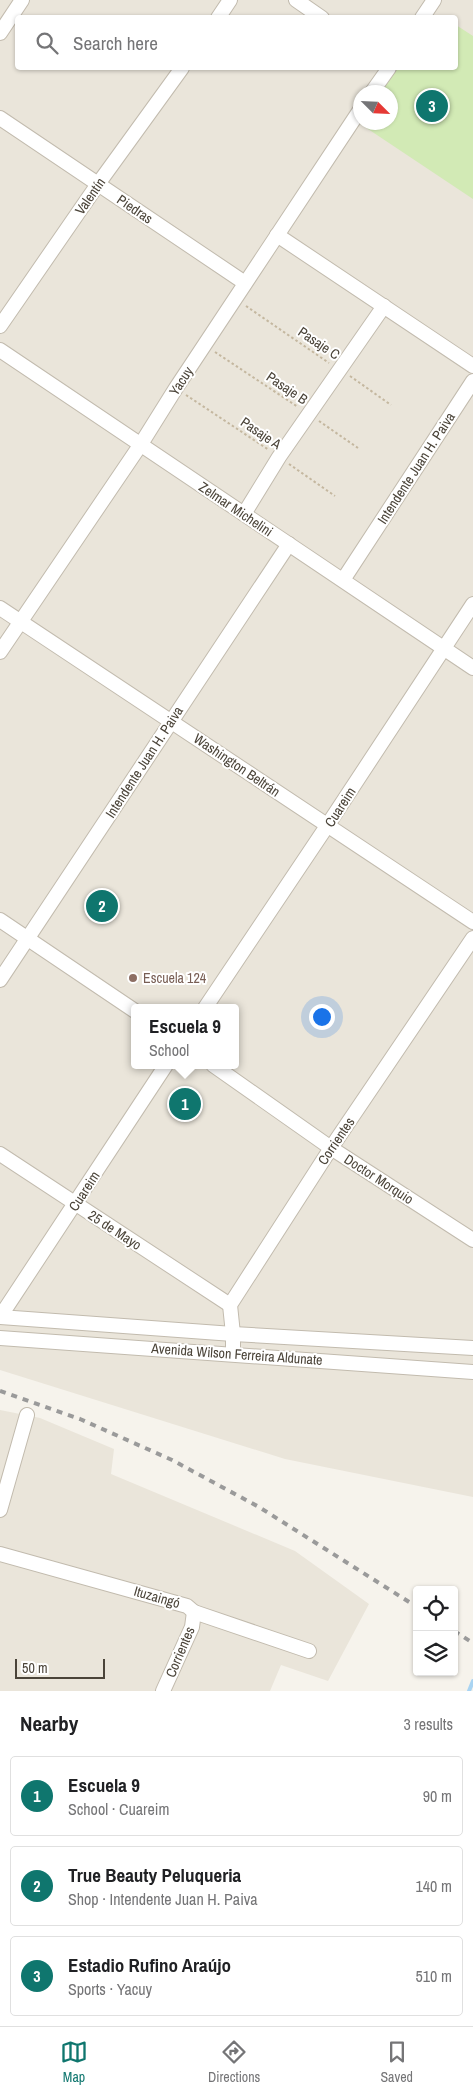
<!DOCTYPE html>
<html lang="en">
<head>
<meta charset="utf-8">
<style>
  body { margin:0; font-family:"Archivo Narrow",sans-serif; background:#f2f2f2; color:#202124 }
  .controls { position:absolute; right:15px; bottom:15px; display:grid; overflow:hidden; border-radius:5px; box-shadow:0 1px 4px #0004 }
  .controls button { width:45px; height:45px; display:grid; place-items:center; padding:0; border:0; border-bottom:1px solid #e0e0e0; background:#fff; color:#202124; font:25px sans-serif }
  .compass { position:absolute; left:353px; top:85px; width:45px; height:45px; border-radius:50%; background:#fff; box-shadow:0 1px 4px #0004; rotate:114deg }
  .scale { position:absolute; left:15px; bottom:12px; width:90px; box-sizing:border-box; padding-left:5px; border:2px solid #4b4439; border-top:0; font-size:14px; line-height:18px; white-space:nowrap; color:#4b4439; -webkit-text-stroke:4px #fff; paint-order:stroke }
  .you { position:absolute; left:321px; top:1016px; width:18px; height:18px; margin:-12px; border:4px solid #fff; border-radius:50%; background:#1a73e8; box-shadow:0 0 0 8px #1a73e833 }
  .badge { display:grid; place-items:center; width:32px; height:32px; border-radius:50%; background:#0f766e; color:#fff; font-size:16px; font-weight:700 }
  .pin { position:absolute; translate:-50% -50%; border:2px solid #fff; box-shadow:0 1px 5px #0006 }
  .popup { position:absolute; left:131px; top:1004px; width:108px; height:65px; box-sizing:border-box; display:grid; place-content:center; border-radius:5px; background:#fff; filter:drop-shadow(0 1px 4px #0005); font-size:16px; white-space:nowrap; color:#757577 }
  .popup b { font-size:19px; color:#202124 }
  .popup::after { content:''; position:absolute; left:50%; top:100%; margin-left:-10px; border:10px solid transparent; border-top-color:#fff }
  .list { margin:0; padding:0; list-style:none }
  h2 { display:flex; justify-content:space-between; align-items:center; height:65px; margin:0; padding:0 20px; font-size:21px }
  h2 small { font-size:16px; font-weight:400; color:#757577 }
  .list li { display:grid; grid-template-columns:32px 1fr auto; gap:15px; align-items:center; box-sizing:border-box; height:80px; margin:0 10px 10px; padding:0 10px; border:1px solid #e0e0e0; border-radius:5px }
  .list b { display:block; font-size:19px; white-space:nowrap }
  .list p { margin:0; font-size:16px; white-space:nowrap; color:#757577 }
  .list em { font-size:16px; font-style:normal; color:#757577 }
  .icon { flex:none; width:28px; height:28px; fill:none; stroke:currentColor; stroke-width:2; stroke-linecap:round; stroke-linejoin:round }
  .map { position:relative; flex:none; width:473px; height:1691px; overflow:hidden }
  .search { position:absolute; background:#fff; box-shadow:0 1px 4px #0004; left:15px; right:15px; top:15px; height:55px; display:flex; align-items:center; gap:12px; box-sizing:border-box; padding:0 18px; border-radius:5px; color:#757577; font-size:19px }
  .sheet { height:335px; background:#fff }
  nav { display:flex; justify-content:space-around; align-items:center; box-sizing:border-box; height:70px; border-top:1px solid #e0e0e0; background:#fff; font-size:14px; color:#757577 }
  nav a { display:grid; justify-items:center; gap:2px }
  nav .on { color:#0f766e }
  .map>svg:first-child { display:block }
</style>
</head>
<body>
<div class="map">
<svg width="473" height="1691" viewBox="0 0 473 1691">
  <rect width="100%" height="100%" fill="#f6f3ec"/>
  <g fill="#eae5da" fill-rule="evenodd">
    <path d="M0 0H473V1497L285 1459 0 1370ZM18 18H456V68H18ZM360 92H390V122H360ZM135 1008H235V1065H135Z"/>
    <polygon points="0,1410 40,1418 114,1449 111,1474 295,1551 369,1604 328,1681 281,1665 270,1691 0,1691"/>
  </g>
  <polygon fill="#d2eab5" points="456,25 473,36 473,199 359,123 360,120 360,122 390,122 390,92 379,92 396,68 456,68"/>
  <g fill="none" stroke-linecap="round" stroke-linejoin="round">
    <polyline stroke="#a9d4f2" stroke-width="4" points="469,1691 473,1681"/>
    <g stroke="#c2bbae" stroke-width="16">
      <g id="minor">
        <polyline points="296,0 322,18"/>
        <polyline points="218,18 230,0"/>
        <polyline points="422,18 434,0"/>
        <polyline points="0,33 22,0"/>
        <polyline points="372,92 389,68"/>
        <polyline points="0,118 245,283"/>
        <polyline points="277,235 473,366"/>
        <polyline points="0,326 98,184 182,68"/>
        <polyline points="0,350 473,668"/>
        <polyline points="244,514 279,457 384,306"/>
        <polyline points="343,580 473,381"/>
        <polyline points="0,608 473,922"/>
        <polyline points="0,652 141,444 176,388 360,110"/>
        <polyline points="0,920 135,1011"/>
        <polyline points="0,980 289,544"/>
        <polyline points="205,1008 327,826 473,604"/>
        <polyline points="166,1065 0,1317 233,1334 473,1348"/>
        <polyline points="213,1065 331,1148 473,1240"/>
        <polyline points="0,1154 230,1305"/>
        <polyline points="0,1338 473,1372"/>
        <polyline points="233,1354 233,1334 230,1305 331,1148 473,938"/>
        <polyline points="0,1510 27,1415"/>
        <polyline points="0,1554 187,1606 194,1612 309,1651"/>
        <polyline points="163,1691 192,1627 194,1612"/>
      </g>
    </g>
    <g stroke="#c4b79f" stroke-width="2" stroke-dasharray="2.5 2.5" stroke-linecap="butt">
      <polyline points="246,306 329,363"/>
      <polyline points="215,352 298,407"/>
      <polyline points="350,376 391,405"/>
      <polyline points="186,395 269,450"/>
      <polyline points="319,421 358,448"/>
      <polyline points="289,464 335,496"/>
    </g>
    <use href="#minor" stroke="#fff" stroke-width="14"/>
    <g stroke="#9a9a9a" stroke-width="4" stroke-dasharray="6 6" stroke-linecap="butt">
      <polyline points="0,1391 80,1419 172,1460 259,1507 417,1607"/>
      <polyline points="454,1631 473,1643"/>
    </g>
  </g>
  <circle fill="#8d6e63" stroke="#fff" stroke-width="2" cx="133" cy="978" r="5"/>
  <g text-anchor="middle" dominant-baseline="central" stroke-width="4" stroke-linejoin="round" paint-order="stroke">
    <g font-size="14" fill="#4b4439" stroke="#fff">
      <text transform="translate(90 196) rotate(-55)">Valentín</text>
      <text transform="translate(135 209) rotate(34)">Piedras</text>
      <text transform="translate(319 343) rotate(34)">Pasaje C</text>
      <text transform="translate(181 381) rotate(-57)">Yacuy</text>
      <text transform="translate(287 388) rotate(34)">Pasaje B</text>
      <text transform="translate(261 433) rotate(34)">Pasaje A</text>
      <text transform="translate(416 468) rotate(-57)">Intendente Juan H. Paiva</text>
      <text transform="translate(236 509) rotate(34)">Zelmar Michelini</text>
      <text transform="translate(144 762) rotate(-57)">Intendente Juan H. Paiva</text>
      <text transform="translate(237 765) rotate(34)">Washington Beltrán</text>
      <text transform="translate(340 807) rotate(-57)">Cuareim</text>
      <text transform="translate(336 1141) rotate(-56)">Corrientes</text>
      <text transform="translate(379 1179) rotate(33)">Doctor Morquio</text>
      <text transform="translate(84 1191) rotate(-57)">Cuareim</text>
      <text transform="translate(115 1230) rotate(33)">25 de Mayo</text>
      <text transform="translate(237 1354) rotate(4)">Avenida Wilson Ferreira Aldunate</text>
      <text transform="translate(157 1597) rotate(16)">Ituzaingó</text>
      <text transform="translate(180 1652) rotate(-67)">Corrientes</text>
    </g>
    <g font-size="14" fill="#785e54" stroke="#fff" text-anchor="start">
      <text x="143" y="978">Escuela 124</text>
    </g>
  </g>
</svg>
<div class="controls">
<button><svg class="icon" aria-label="locate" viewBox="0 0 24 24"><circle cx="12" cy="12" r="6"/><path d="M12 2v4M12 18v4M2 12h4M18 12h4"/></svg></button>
<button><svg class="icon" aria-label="layers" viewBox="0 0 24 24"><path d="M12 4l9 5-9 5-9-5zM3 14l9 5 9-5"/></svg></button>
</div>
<svg class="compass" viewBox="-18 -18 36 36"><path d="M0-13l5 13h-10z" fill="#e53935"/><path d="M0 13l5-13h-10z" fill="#757577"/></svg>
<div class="scale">50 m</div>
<div class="you"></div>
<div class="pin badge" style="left:185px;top:1104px">1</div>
<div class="popup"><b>Escuela 9</b>School</div>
<div class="pin badge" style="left:102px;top:906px">2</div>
<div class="pin badge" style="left:432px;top:106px">3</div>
<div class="search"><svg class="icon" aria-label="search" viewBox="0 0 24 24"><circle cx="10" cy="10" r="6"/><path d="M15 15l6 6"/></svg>Search here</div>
</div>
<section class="sheet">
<h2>Nearby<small>3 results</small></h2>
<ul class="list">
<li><span class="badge">1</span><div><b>Escuela 9</b><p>School · Cuareim</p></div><em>90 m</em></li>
<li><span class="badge">2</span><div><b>True Beauty Peluqueria</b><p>Shop · Intendente Juan H. Paiva</p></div><em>140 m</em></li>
<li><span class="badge">3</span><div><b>Estadio Rufino Araújo</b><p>Sports · Yacuy</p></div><em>510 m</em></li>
</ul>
</section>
<nav>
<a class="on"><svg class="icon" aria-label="map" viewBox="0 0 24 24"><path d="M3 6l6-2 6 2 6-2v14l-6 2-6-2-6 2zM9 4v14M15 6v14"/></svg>Map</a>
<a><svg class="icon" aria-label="directions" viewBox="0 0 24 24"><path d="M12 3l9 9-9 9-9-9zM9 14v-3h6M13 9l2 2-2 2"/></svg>Directions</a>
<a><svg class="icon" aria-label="saved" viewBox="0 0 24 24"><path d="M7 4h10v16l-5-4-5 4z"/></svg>Saved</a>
</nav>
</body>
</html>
